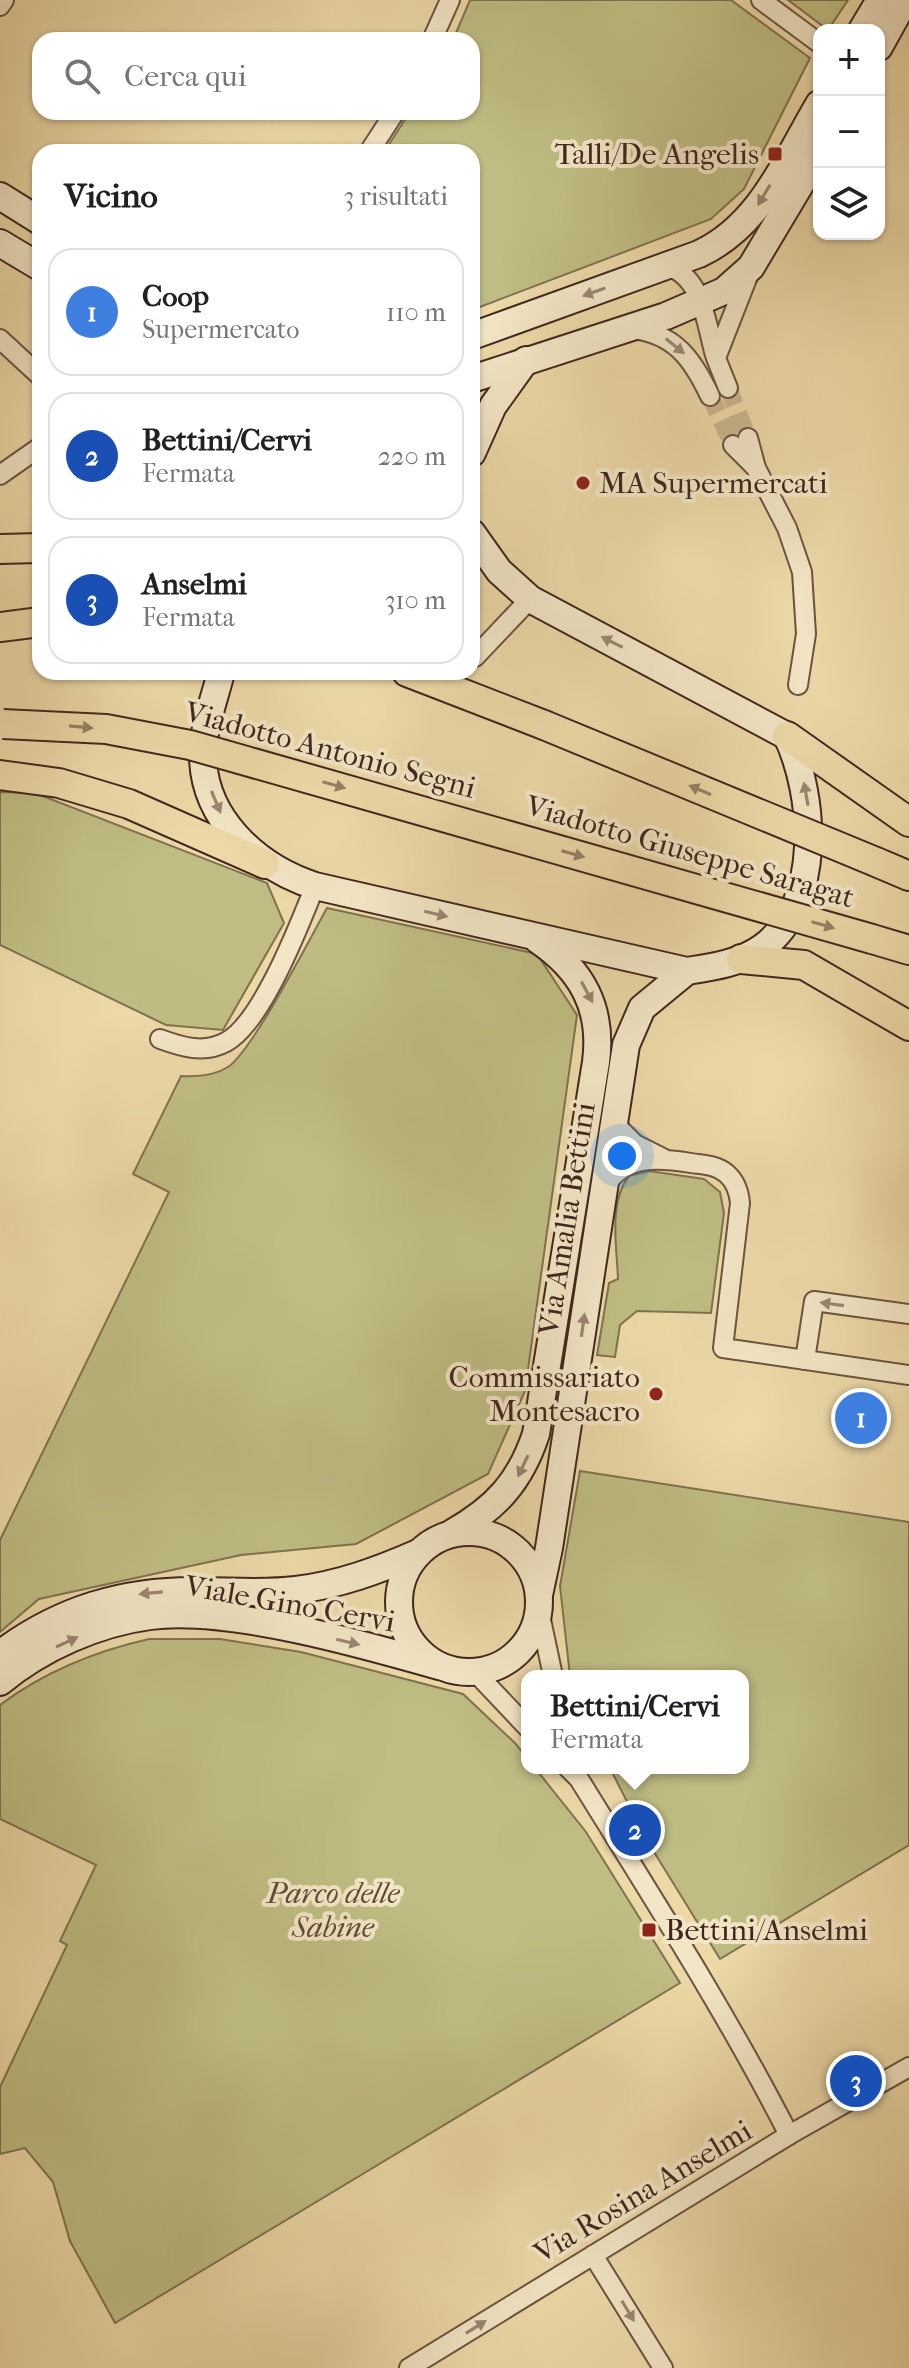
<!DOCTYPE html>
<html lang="it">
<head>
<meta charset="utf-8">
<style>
  body { margin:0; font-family:"IM FELL French Canon",serif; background:#f6f6f6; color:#202124 }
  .controls { position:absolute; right:24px; top:24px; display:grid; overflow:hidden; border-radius:16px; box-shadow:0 2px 6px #0004 }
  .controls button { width:72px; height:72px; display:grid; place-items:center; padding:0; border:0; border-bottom:2px solid #e0e0e0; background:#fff; color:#202124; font:40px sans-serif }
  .you { position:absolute; left:622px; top:1156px; width:28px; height:28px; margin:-20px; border:6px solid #fff; border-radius:50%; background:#1a73e8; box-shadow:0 0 0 12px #1a73e833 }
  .badge { display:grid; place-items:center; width:52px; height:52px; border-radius:50%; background:#2563eb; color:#fff; font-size:26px; font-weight:700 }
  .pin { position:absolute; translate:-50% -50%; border:4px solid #fff; box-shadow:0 2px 8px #0006 }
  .popup { position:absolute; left:521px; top:1670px; width:228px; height:104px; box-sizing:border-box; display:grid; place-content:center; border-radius:16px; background:#fff; filter:drop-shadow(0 2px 6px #0005); font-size:26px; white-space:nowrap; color:#757577 }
  .popup b { font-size:30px; color:#202124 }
  .popup::after { content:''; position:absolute; left:50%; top:100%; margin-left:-16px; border:16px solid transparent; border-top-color:#fff }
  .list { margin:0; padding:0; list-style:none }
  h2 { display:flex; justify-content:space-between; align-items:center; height:104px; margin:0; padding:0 32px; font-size:34px }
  h2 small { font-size:26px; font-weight:400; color:#757577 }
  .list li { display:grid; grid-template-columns:52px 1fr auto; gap:24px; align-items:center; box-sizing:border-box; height:128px; margin:0 16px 16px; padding:0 16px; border:2px solid #e0e0e0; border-radius:24px }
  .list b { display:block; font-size:30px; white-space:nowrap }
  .list p { margin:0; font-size:26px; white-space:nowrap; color:#757577 }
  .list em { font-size:26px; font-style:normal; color:#757577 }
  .icon { flex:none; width:44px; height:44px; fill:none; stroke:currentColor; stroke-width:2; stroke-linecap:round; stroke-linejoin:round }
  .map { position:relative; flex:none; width:909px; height:2368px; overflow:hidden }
  .search { position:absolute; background:#fff; box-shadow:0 2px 6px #0004; left:32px; top:32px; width:448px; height:88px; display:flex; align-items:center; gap:20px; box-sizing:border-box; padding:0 28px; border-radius:24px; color:#757577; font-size:30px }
  .panel { position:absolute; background:#fff; box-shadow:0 2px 6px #0004; left:32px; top:144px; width:448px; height:536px; border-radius:24px }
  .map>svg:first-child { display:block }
</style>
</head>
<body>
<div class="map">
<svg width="909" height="2368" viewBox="0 0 909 2368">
  <rect width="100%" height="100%" fill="#edd9a8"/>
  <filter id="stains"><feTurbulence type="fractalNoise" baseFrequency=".0025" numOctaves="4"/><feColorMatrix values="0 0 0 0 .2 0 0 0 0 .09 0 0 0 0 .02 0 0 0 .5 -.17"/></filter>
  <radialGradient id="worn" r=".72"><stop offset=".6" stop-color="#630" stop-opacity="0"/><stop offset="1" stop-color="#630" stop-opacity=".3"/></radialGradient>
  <g fill="#bfbd83" stroke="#807250" stroke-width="2">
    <polygon points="470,0 731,0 810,58 744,189 711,219 472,310 472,152 384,152 410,112 472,112 472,40 453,40"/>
    <polygon points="788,0 848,0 828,30"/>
    <polygon points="0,792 35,793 267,883 284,923 223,1030 166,1025 0,945"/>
    <path d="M327 908 537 954 577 1015 525 1391 488 1474 356 1544 241 1555 39 1599 0 1632V1540L169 1192 133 1174 181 1076C197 1077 214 1076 228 1067 253 1050 309 940 327 908Z"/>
    <path d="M649 1171 704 1179 720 1192 724 1213 711 1313 637 1311 620 1325 615 1357 597 1355 609 1283 618 1279C617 1248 608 1202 629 1176Z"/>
    <polygon points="580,1471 909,1522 909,1845 720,1959 646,1839 610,1768 743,1768 743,1676 570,1676 560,1586"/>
    <path d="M149 1639H220L301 1652 463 1694 515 1743 527 1758V1768H535L586 1832 680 1983 115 2323 70 2241 53 2182 25 2148 0 2154V2087L67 1945 60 1941 96 1865 0 1819V1705C44 1672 96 1651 149 1639Z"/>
  </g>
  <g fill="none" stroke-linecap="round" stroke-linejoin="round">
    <g stroke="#cab58c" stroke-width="18" stroke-dasharray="18 9" stroke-linecap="butt">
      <polyline points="728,388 748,438"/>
      <polyline points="710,396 733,445"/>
    </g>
    <g stroke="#6b5440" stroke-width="22">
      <g id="street">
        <polyline points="761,0 819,43"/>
        <polyline points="0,6 4,0"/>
        <polyline points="432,40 450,0"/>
        <polyline points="369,152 395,112"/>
        <path d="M667 266C703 277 706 324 715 355"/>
        <path d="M631 329C675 333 693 360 710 396"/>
        <polyline points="0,339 40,376"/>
        <polyline points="728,388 716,358 750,271"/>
        <polyline points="748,438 756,468 787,528 802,572 806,634 798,685"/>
        <polyline points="733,445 756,468"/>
        <polyline points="0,475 40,447"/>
        <polyline points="475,657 530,599"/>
        <path d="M160 1039C182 1047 204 1054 226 1042 262 1023 300 923 315 886"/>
        <polyline points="614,1123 635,1144 663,1158"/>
        <path d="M605 1187C624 1154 659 1158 691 1163 704 1165 717 1165 727 1174 736 1182 739 1192 740 1203L723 1348 909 1375"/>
        <polyline points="805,1360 814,1301 909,1314"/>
        <polyline points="539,1610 553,1676"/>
        <polyline points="475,1672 527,1727"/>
        <path d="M568 1768 579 1779C652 1897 726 2012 789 2135"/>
        <polyline points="593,2255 663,2368"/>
        <polyline points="409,2368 789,2135 909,2067"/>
      </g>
    </g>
    <g stroke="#40271e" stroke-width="30">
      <g id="secondary">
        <polyline points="862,30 880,0"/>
        <polyline points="879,47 905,0"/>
        <polyline points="0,196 40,221"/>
        <polyline points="0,243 40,267"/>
        <path d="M472 336 699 254C760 226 786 160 819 104"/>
        <polyline points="472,379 666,316 724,291 751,267 819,153"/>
        <polyline points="472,453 493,406 526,360"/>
        <path d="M221 672C215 698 204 724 203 751 201 818 257 867 315 886L687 971C713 967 741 963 763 947 823 903 815 796 787 736L530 599 499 571 472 533"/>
        <circle cx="469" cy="1602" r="70"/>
        <path d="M452 1533C496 1508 520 1482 536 1434L596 1062C603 1008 582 970 538 940"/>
        <polyline points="539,1595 549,1548 626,1045 642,1008 687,971"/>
        <path d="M0 1654C60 1609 124 1590 199 1591 231 1591 264 1594 296 1590 339 1585 379 1570 418 1553"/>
        <path d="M0 1682C41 1648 97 1623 150 1616 229 1606 362 1644 439 1666"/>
      </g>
    </g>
    <g stroke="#40271e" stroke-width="32">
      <g id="primary">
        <polyline points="0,549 40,548"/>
        <polyline points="0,627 40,622"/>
        <polyline points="407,672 544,725"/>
        <polyline points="787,736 909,822"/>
        <polyline points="0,775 59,783 129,804 265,864"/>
        <polyline points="876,862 909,876"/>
        <polyline points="872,939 909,950"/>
        <polyline points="741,959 804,965 909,1026"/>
      </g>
    </g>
    <use href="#street" stroke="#f3e6c6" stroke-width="18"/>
    <use href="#secondary" stroke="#f3e6c6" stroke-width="26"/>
    <use href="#primary" stroke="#edd9a8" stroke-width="28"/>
    <g stroke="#40271e" stroke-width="32" stroke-linecap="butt">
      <g id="primary-bridge">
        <polyline points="3,724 106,729 190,745 872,939"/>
        <polyline points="544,725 876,862"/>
      </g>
    </g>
    <use href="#primary-bridge" stroke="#edd9a8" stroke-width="28"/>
  </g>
  <defs><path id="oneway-solid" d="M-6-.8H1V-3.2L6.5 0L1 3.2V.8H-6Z" transform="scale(2)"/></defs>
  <g fill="#9a8672">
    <use href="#oneway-solid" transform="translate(764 195) rotate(121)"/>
    <use href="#oneway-solid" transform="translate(594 292) rotate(160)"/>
    <use href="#oneway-solid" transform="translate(675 346) rotate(39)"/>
    <use href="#oneway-solid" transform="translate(612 642) rotate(-153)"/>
    <use href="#oneway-solid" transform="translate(806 794) rotate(-100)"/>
    <use href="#oneway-solid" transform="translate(216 802) rotate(67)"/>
    <use href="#oneway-solid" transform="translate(436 914) rotate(13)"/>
    <use href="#oneway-solid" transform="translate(587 992) rotate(62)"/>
    <use href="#oneway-solid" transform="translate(832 1304) rotate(-172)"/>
    <use href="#oneway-solid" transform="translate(583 1325) rotate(-82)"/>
    <use href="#oneway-solid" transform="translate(523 1466) rotate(115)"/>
    <use href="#oneway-solid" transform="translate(151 1593) rotate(175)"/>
    <use href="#oneway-solid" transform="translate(67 1642) rotate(-25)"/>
    <use href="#oneway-solid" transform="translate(348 1642) rotate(13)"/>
    <use href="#oneway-solid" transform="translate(628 2311) rotate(59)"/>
    <use href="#oneway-solid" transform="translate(476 2327) rotate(-32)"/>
  </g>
  <g fill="#968063">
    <use href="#oneway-solid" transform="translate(81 727) rotate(5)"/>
    <use href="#oneway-solid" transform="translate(334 785) rotate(16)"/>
    <use href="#oneway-solid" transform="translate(700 790) rotate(-157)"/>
    <use href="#oneway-solid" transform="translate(573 854) rotate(16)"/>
    <use href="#oneway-solid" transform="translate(823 925) rotate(16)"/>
  </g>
  <g fill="#8f2418" stroke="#f3e6c6" stroke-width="3">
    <rect x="767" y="146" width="16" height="16" rx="4"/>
    <circle cx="583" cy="483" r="8"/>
    <circle cx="656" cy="1394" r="8"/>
    <rect x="641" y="1922" width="16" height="16" rx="4"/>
  </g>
  <g text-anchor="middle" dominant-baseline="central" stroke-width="8" stroke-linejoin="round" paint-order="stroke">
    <g font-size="30" fill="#40271e" stroke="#f3e6c6" text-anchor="end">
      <text x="759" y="154">Talli/De Angelis</text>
      <text x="599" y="483" text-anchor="start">MA Supermercati</text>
      <text x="640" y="1377">Commissariato<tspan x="640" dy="34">Montesacro</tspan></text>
      <text x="665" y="1930" text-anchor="start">Bettini/Anselmi</text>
    </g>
    <g font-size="30" fill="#40271e" stroke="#f3e6c6">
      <text transform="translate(330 750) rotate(15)">Viadotto Antonio Segni</text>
      <text transform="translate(690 852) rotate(16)">Viadotto Giuseppe Saragat</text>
      <text transform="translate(567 1219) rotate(-81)">Via Amalia Bettini</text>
      <text transform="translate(290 1604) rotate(10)">Viale Gino Cervi</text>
      <text transform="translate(643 2192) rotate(-31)">Via Rosina Anselmi</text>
    </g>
    <g font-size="30" font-style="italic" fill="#604c37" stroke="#f3e6c6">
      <text x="333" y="1893">Parco delle<tspan x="333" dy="34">Sabine</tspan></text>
    </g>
  </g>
  <rect width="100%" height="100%" filter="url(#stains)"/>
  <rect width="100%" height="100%" fill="url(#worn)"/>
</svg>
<div class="controls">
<button>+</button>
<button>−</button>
<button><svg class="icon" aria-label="layers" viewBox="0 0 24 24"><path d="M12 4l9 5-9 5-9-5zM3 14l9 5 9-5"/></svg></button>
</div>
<div class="you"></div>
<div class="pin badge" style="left:861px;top:1418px;background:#3f7fe0">1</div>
<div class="pin badge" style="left:635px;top:1830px;background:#1a4fb4">2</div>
<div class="popup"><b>Bettini/Cervi</b>Fermata</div>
<div class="pin badge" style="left:856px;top:2081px;background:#1a4fb4">3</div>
<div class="search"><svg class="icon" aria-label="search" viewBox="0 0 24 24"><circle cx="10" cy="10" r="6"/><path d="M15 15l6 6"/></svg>Cerca qui</div>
<section class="panel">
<h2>Vicino<small>3 risultati</small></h2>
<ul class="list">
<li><span class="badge" style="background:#3f7fe0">1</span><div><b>Coop</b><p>Supermercato</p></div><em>110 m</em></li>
<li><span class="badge" style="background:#1a4fb4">2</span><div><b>Bettini/Cervi</b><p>Fermata</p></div><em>220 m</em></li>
<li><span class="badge" style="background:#1a4fb4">3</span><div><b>Anselmi</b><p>Fermata</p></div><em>310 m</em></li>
</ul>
</section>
</div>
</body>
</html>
